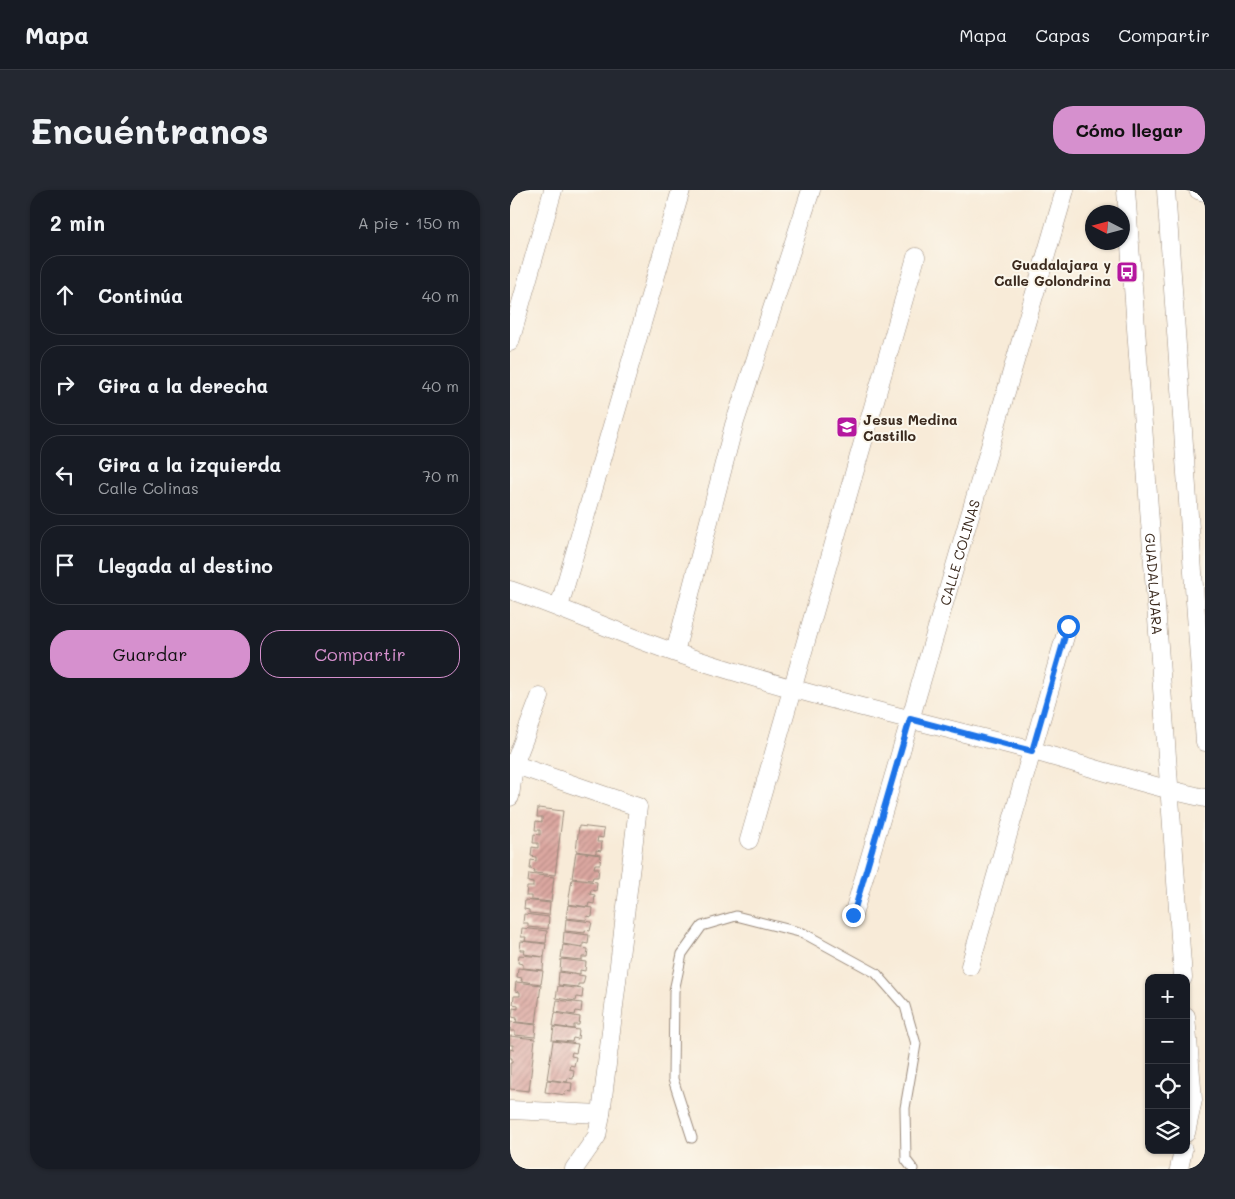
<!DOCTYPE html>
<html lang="es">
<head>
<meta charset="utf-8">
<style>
  body { margin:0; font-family:Mali,sans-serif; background:#242831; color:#f1f3f6 }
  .controls { position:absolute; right:15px; bottom:15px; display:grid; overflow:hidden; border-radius:10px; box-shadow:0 1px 4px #0004 }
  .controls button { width:45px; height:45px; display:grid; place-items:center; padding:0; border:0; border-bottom:1px solid #363941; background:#171b24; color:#f1f3f6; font:25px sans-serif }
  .compass { position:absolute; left:575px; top:15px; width:45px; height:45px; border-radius:50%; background:#171b24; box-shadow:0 1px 4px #0004; rotate:276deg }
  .stop { position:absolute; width:15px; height:15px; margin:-11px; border:4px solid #1a73e8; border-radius:50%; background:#fff }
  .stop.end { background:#1a73e8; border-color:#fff; box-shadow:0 1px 5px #0008 }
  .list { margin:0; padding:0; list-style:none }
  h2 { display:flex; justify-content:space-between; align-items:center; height:65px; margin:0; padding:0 20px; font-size:21px }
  h2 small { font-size:16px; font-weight:400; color:#9ea1a6 }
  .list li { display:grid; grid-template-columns:32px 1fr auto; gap:15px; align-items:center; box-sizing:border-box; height:80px; margin:0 10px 10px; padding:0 10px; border:1px solid #363941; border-radius:20px }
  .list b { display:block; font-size:19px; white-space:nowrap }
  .list p { margin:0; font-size:16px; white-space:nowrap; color:#9ea1a6 }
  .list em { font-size:16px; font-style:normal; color:#9ea1a6 }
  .actions { display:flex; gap:10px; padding:15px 20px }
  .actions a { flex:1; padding:11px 0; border:1px solid #d690ce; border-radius:20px; text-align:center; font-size:18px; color:#d690ce }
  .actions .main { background:#d690ce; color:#111 }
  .icon { flex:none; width:28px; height:28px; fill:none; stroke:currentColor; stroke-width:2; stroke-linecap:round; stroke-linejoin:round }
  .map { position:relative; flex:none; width:695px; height:979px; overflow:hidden; border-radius:20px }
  header { display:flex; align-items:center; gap:30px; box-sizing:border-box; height:70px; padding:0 25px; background:#171b24; border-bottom:1px solid #363941 }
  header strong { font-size:24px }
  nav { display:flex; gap:28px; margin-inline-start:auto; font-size:18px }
  .intro { display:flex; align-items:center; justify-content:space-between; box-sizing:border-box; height:120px; padding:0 30px }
  h1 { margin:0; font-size:35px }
  .button { padding:12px 22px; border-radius:20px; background:#d690ce; color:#111; font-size:18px; font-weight:700 }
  main { display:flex; gap:30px; padding:0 30px }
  aside { flex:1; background:#171b24; border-radius:20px; box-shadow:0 1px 4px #0004 }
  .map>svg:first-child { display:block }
</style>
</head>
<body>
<header>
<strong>Mapa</strong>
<nav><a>Mapa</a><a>Capas</a><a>Compartir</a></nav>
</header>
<div class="intro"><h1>Encuéntranos</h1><a class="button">Cómo llegar</a></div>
<main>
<aside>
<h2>2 min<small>A pie · 150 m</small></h2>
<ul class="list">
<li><svg class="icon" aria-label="ahead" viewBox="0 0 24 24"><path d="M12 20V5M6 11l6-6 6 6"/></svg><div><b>Continúa</b></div><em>40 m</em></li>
<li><svg class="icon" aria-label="right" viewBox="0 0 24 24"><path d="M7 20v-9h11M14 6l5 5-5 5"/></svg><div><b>Gira a la derecha</b></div><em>40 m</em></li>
<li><svg class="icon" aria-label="left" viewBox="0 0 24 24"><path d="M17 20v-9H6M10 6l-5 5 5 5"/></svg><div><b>Gira a la izquierda</b><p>Calle Colinas</p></div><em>70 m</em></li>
<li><svg class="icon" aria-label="arrive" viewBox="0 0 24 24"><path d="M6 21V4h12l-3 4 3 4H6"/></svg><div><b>Llegada al destino</b></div></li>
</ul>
<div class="actions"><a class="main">Guardar</a><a>Compartir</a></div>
</aside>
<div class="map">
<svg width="695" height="979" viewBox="0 0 695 979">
  <defs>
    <pattern id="building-hatch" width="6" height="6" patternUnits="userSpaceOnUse" patternTransform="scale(1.25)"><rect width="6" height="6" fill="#dca8a1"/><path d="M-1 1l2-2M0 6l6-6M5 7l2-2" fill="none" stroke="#b48983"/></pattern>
  </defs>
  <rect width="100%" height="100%" fill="#fbf7ec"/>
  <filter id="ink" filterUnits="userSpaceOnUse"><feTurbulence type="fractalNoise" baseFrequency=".02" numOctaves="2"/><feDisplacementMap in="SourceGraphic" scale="10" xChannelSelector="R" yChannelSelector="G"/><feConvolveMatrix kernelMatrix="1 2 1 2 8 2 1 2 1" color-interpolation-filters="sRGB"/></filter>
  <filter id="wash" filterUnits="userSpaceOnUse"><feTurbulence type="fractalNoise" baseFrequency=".0096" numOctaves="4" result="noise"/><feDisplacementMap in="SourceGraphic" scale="20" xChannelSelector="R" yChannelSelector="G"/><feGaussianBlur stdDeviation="1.12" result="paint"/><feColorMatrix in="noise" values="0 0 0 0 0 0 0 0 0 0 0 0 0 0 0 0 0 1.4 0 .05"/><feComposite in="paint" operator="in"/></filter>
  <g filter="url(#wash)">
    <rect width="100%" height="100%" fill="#f8ebd8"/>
    <g id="blocks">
      <g fill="url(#building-hatch)">
        <polygon points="28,618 53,621 45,685 24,683 25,680 20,679 21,670 26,671 26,667 21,666 22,657 28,658 28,653 23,653 24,644 30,645 30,640 25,640 26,631 32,632 32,627 27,627"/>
        <polygon points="69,636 94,639 93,648 88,647 87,652 92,652 91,661 86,660 86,664 66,661"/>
        <polygon points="66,662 91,665 90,674 85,674 84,678 89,678 88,687 83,687 82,690 62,688"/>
        <polygon points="19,684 44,687 41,712 21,710 21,706 16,706 17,697 23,697 23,693 18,692"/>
        <polygon points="62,689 87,692 86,701 81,700 80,704 85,705 84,714 79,713 78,717 58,714"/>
        <polygon points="15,710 40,713 39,725 19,723 19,720 14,719"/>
        <polygon points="58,715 83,718 82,727 77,726 76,730 56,728"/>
        <polygon points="14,724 39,727 38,739 18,737 18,733 13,733"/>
        <polygon points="56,729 82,732 80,741 75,740 75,743 55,741"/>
        <polygon points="12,738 37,741 36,753 15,751 16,747 11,747"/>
        <polygon points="54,742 79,745 78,754 73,753 73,757 53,754"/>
        <polygon points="11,751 36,754 34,767 14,764 15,760 10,760"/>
        <polygon points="53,755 78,759 77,767 72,767 72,770 51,768"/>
        <polygon points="9,765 34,767 33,780 13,778 13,774 8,773"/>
        <polygon points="51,769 76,772 75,781 70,780 70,784 50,781"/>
        <polygon points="8,778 33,781 31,794 11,791 12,788 7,787"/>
        <polygon points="49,782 75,786 73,794 68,794 68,797 48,795"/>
        <polygon points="6,792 31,795 26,834 6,832 7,828 2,827 3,818 8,819 8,815 3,814 4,806 10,806 10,802 5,801"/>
        <polygon points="48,796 73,799 72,808 67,807 66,811 46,808"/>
        <polygon points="47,810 72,813 71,822 66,821 65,825 45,822"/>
        <polygon points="45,823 70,827 69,835 64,835 64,839 43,836"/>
        <polygon points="1,832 26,835 25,847 5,845 5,841 0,841"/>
        <polygon points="44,837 69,840 68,849 63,848 62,852 42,850"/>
        <polygon points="0,846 25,849 19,901 0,899 0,873 2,873 2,868 0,868 0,859 3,860 3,855 0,855"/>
        <polygon points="43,851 68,854 66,863 62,862 61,866 66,867 64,876 60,875 59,879 64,880 63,889 58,888 57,892 37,889"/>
        <polygon points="37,890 62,893 61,902 56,901 55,905 35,902"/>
      </g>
    </g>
  </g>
  <g filter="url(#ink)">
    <use href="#blocks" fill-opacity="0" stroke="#9a8a7b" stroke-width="1"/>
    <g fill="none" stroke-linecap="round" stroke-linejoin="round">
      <g stroke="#9a8a7b" stroke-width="11">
        <polyline id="lane" points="182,948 163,889 164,801 172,764 192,736 226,726 293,743 366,783 395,816 406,854 395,918 396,970 403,979"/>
      </g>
      <g stroke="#9a8a7b" stroke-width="19">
        <g id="street">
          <path id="s1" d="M616 0 673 788"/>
          <polyline points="656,0 695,552"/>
          <polyline points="688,0 695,2"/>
          <polyline points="0,152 43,0"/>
          <path d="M0 400C56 419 110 444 166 463 282 502 402 529 520 560 578 576 636 596 695 608"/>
          <polyline points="49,417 171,0"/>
          <polyline points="165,462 224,235 301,0"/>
          <polyline points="0,573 128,617 91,924 87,946 64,979"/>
          <polyline points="0,607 4,575 30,507"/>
          <polyline points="239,650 406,67"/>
          <path id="s2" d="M343 725 555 0"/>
          <polyline points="460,776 558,436"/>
          <polyline points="676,826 683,910 676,943"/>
          <polyline points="0,920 91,924"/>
          <polyline points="669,979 673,960"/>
        </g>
      </g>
      <use href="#lane" stroke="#fff" stroke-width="9"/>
      <use href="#street" stroke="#fff" stroke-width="18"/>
    </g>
  </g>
  <g fill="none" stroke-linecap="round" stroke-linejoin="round" filter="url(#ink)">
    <polyline stroke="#1a73e8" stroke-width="6" points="343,725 400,529 522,561 558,436"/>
  </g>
  <defs>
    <g id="bus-square" transform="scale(1.125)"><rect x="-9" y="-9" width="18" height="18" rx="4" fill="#b5179e" stroke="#fbf7ec"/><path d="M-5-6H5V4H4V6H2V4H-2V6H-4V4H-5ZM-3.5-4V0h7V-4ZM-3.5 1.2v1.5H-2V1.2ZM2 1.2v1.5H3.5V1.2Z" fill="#fff"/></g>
    <g id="school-square" transform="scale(1.125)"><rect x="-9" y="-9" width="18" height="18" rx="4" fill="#b5179e" stroke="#fbf7ec"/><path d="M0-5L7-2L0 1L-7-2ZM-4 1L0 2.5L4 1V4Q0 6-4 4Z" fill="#fff"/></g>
  </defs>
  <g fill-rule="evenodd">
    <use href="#bus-square" x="617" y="82"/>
    <use href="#school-square" x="337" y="237"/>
  </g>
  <g text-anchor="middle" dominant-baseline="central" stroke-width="4" stroke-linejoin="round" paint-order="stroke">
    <g font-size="14" font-weight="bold" fill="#3b2a1e" stroke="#fbf7ec" text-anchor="end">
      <text x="601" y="74">Guadalajara y<tspan x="601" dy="16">Calle Golondrina</tspan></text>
      <text x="353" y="229" text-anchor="start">Jesus Medina<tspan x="353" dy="16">Castillo</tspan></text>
    </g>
    <g font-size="14" fill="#3b2a1e" stroke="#fbf7ec">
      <text stroke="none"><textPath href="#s2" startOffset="378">CALLE COLINAS</textPath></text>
      <text stroke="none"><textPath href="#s1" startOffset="395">GUADALAJARA</textPath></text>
    </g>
  </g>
</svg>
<div class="controls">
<button>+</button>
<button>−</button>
<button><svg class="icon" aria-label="locate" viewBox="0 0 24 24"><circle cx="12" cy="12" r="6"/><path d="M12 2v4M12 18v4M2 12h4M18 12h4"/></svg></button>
<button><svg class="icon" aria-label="layers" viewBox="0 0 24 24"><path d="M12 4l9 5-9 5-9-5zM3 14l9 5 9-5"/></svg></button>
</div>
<svg class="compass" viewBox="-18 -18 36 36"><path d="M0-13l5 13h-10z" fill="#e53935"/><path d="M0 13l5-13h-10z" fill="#9ea1a6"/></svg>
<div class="stop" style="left:558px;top:436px"></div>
<div class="stop end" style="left:343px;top:725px"></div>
</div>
</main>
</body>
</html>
